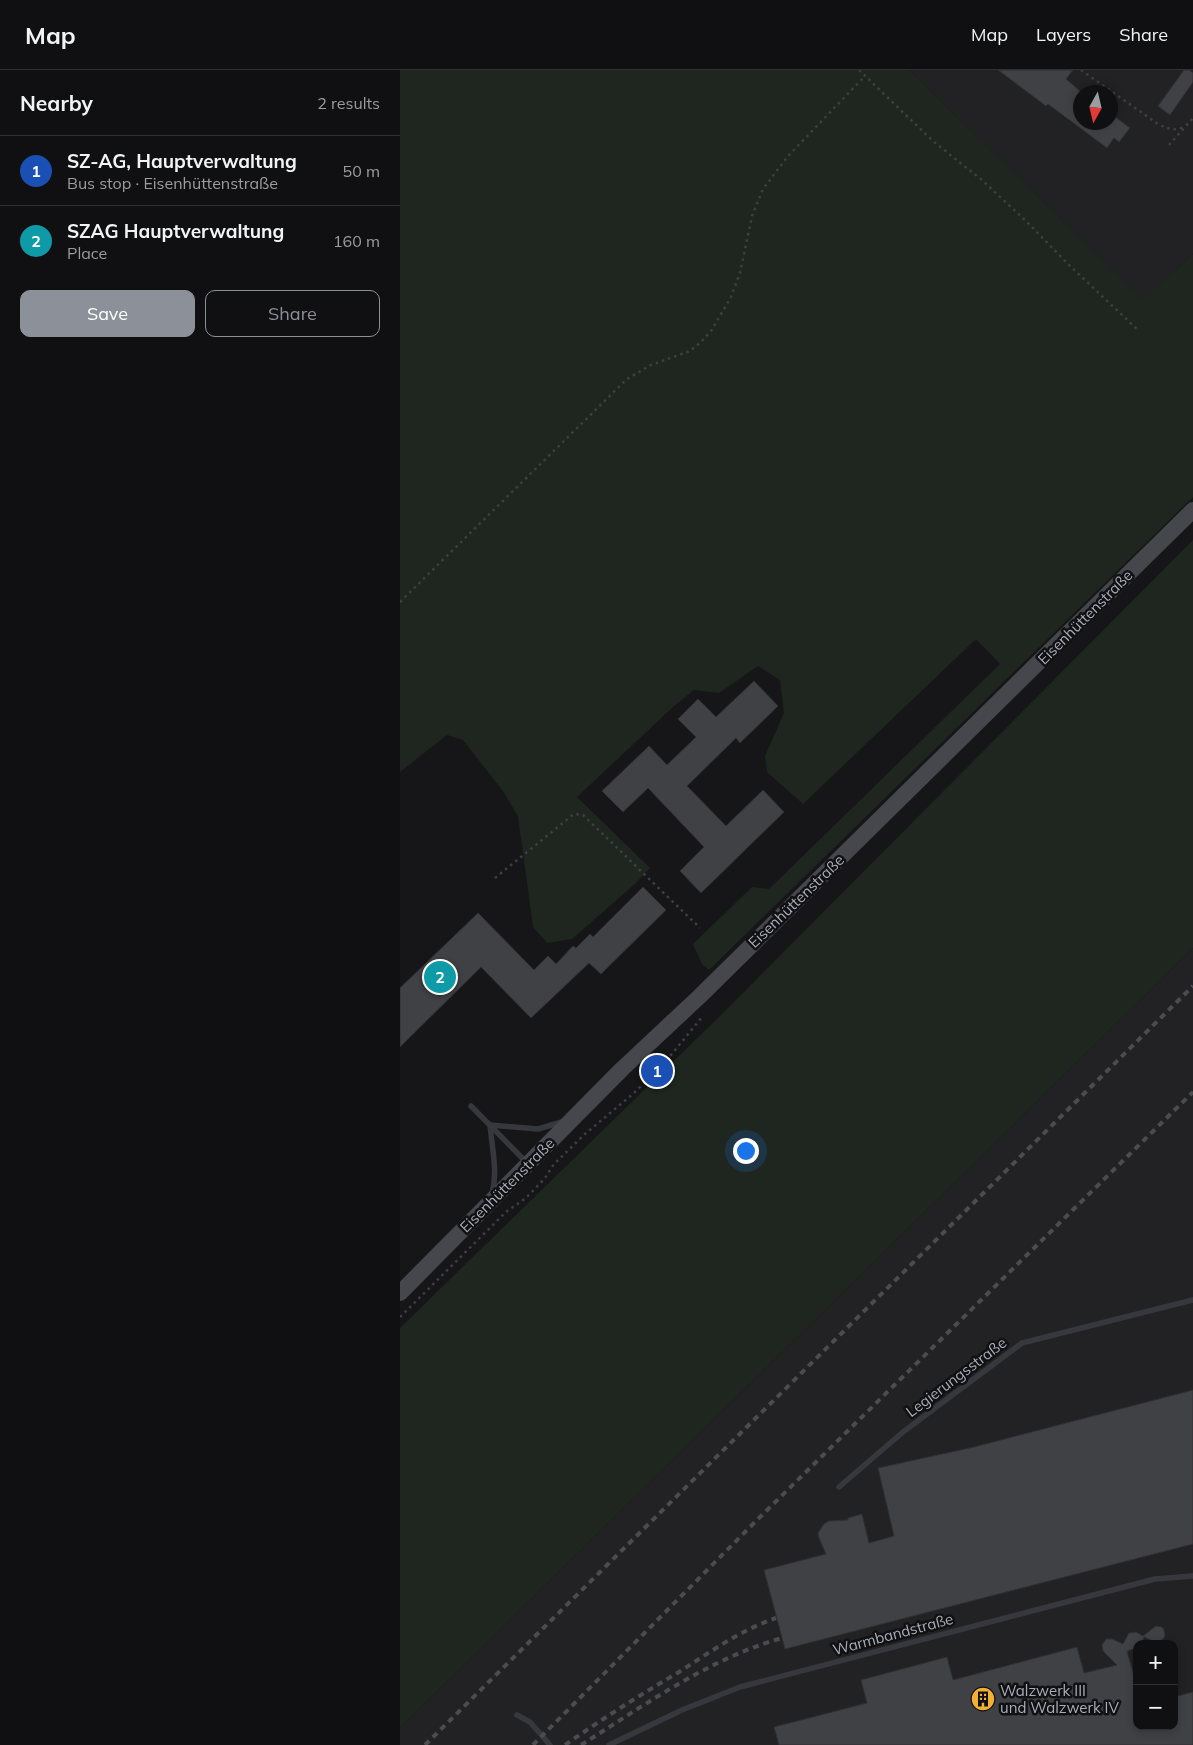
<!DOCTYPE html>
<html lang="en">
<head>
<meta charset="utf-8">
<style>
  body { margin:0; font-family:Mulish,sans-serif; background:#19191b; color:#f1f3f6 }
  .controls { position:absolute; right:15px; bottom:15px; display:grid; overflow:hidden; border-radius:10px; box-shadow:0 2px 8px #0003 }
  .controls button { width:45px; height:45px; display:grid; place-items:center; padding:0; border:0; border-bottom:1px solid #303032; background:#101012; color:#f1f3f6; font:25px sans-serif }
  .compass { position:absolute; left:673px; top:15px; width:45px; height:45px; border-radius:50%; background:#101012; box-shadow:0 2px 8px #0003; rotate:188deg }
  .you { position:absolute; left:345px; top:1080px; width:18px; height:18px; margin:-12px; border:4px solid #fff; border-radius:50%; background:#1a73e8; box-shadow:0 0 0 8px #1a73e833 }
  .badge { display:grid; place-items:center; width:32px; height:32px; border-radius:50%; background:#8c9099; color:#fff; font-size:16px; font-weight:700 }
  .pin { position:absolute; translate:-50% -50%; border:2px solid #fff; box-shadow:0 1px 5px #0006 }
  .list { margin:0; padding:0; list-style:none }
  h2 { display:flex; justify-content:space-between; align-items:center; height:65px; margin:0; padding:0 20px; font-size:21px }
  h2 small { font-size:16px; font-weight:400; color:#9c9d9f }
  .list li { display:grid; grid-template-columns:32px 1fr auto; gap:15px; align-items:center; box-sizing:border-box; height:70px; padding:0 20px; border-top:1px solid #303032 }
  .list b { display:block; font-size:19px; white-space:nowrap }
  .list p { margin:0; font-size:16px; white-space:nowrap; color:#9c9d9f }
  .list em { font-size:16px; font-style:normal; color:#9c9d9f }
  .actions { display:flex; gap:10px; padding:15px 20px }
  .actions a { flex:1; padding:11px 0; border:1px solid #8c9099; border-radius:10px; text-align:center; font-size:18px; color:#8c9099 }
  .actions .main { background:#8c9099; color:#fff }
  .map { position:relative; flex:none; width:793px; height:1675px; overflow:hidden }
  header { display:flex; align-items:center; gap:30px; box-sizing:border-box; height:70px; padding:0 25px; background:#101012; border-bottom:1px solid #303032 }
  header strong { font-size:24px }
  nav { display:flex; gap:28px; margin-inline-start:auto; font-size:18px }
  main { display:flex }
  aside { flex:1; background:#101012 }
  .map>svg:first-child { display:block }
</style>
</head>
<body>
<header>
<strong>Map</strong>
<nav><a>Map</a><a>Layers</a><a>Share</a></nav>
</header>
<main>
<aside>
<h2>Nearby<small>2 results</small></h2>
<ul class="list">
<li><span class="badge" style="background:#1a4fb4">1</span><div><b>SZ-AG, Hauptverwaltung</b><p>Bus stop · Eisenhüttenstraße</p></div><em>50 m</em></li>
<li><span class="badge" style="background:#0f9aa8">2</span><div><b>SZAG Hauptverwaltung</b><p>Place</p></div><em>160 m</em></li>
</ul>
<div class="actions"><a class="main">Save</a><a>Share</a></div>
</aside>
<div class="map">
<svg width="793" height="1675" viewBox="0 0 793 1675">
  <rect width="100%" height="100%" fill="#161618"/>
  <g fill="#222225" fill-rule="evenodd">
    <path d="M510 0H793V184L742 231ZM680 22H710V52H680Z"/>
    <path d="M793 878V1675H0V1658ZM737 1574H774V1656H737Z"/>
  </g>
  <g fill="#1e261f">
    <polygon points="0,0 510,0 742,230 793,184 793,427 309,900 302,894 293,874 352,817 369,819 600,594 576,569 403,734 367,702 365,686 384,643 380,610 358,596 319,623 294,620 273,637 177,727 250,798 236,813 172,869 147,873 133,857 118,746 102,720 63,670 47,665 0,702"/>
    <polygon points="793,470 793,878 0,1658 0,1258 320,946"/>
  </g>
  <g fill="#404145" stroke="#303034">
    <polygon points="598,0 673,0 666,9 680,21 680,52 710,52 710,43 730,58 719,72 714,68 707,78 648,34 646,36"/>
    <polygon points="784,0 789,0 793,3 793,12 770,45 758,36"/>
    <polygon points="354,611 378,636 340,673 336,668 287,716 326,756 363,720 384,742 301,823 280,801 304,777 248,718 223,742 202,721 249,676 267,695 296,667 278,649 298,629 316,647"/>
    <polygon points="243,817 266,840 201,904 189,893 131,948 81,897 0,977 0,918 78,843 134,900 148,886 156,894 173,876 176,878 190,864 193,867"/>
    <polygon points="793,1320 793,1474 385,1579 364,1500 426,1484 419,1468 418,1463 424,1454 429,1451 448,1450 448,1448 462,1444 469,1473 494,1466 478,1398 574,1377"/>
    <polygon points="756,1556 762,1557 764,1560 765,1566 763,1569 758,1573 755,1572 744,1567 741,1574 737,1574 737,1578 727,1581 737,1617 737,1656 774,1656 774,1627 793,1622 793,1675 379,1675 374,1657 467,1633 461,1610 547,1587 553,1610 677,1577 684,1603 717,1595 703,1581 702,1575 706,1569 712,1569 723,1574 729,1563 736,1562 743,1566"/>
  </g>
  <g fill="none" stroke-linecap="round" stroke-linejoin="round">
    <g stroke="#3d3f44" stroke-width="2.5" stroke-dasharray="2.5 4" stroke-linecap="butt">
      <polyline points="459,0 534,72 582,110 627,152 668,194 739,261"/>
      <path d="M681 0 758 54C768 59 774 61 784 57"/>
      <polyline points="769,75 793,48"/>
      <polyline points="0,532 227,309 251,295 290,281 301,272 311,261 331,227 340,203 352,146 363,119 388,86 465,6"/>
      <polyline points="95,808 174,744 183,745 300,858"/>
      <polyline points="0,1247 107,1141 122,1131 130,1124 145,1108 154,1094 185,1064 234,1023 266,991 303,946"/>
    </g>
    <g stroke="#37383d" stroke-width="5.5">
      <polyline points="71,1036 127,1093"/>
      <path d="M92 1124C98 1101 92 1078 90 1055L138 1059 165 1051"/>
      <polyline points="439,1417 503,1362 622,1273 793,1230"/>
      <polyline points="117,1645 130,1652 150,1675"/>
      <polyline points="209,1675 282,1640 340,1617 755,1509 793,1506"/>
    </g>
    <polyline stroke="#45474d" stroke-width="16" points="0,1223 222,999 300,926 793,440"/>
    <g stroke="#4a4c52" stroke-width="4" stroke-dasharray="6 5" stroke-linecap="butt">
      <polyline points="25,1675 793,916"/>
      <polyline points="133,1675 358,1449 793,1022"/>
      <path d="M165 1675C202 1649 240 1625 279 1602 310 1582 341 1560 376 1548"/>
      <path d="M181 1675C245 1635 308 1589 382 1568"/>
    </g>
  </g>
  <defs>
    <g id="building-disc" transform="scale(1.25)"><circle r="9.5" fill="#f2b134" stroke="#111113"/><path d="M-4-6H4V6H1V3H-1V6H-4ZM-2.5-4.3h1.7v1.8h-1.7ZM.8-4.3h1.7v1.8H.8ZM-2.5-1h1.7V.8h-1.7ZM.8-1h1.7V.8H.8Z" fill="#111"/></g>
  </defs>
  <g fill-rule="evenodd">
    <use href="#building-disc" x="583" y="1629"/>
  </g>
  <g text-anchor="middle" dominant-baseline="central" stroke-width="5" stroke-linejoin="round" paint-order="stroke">
    <g font-size="15" fill="#a8adb8" stroke="#111113">
      <text transform="translate(685 547) rotate(-45)">Eisenhüttenstraße</text>
      <text transform="translate(396 831) rotate(-44)">Eisenhüttenstraße</text>
      <text transform="translate(107 1115) rotate(-45)">Eisenhüttenstraße</text>
      <text transform="translate(556 1307) rotate(-37)">Legierungsstraße</text>
      <text transform="translate(493 1564) rotate(-15)">Warmbandstraße</text>
    </g>
    <g font-size="15" fill="#a8adb8" stroke="#111113" text-anchor="start">
      <text x="600" y="1620">Walzwerk III<tspan x="600" dy="17">und Walzwerk IV</tspan></text>
    </g>
  </g>
</svg>
<div class="controls">
<button>+</button>
<button>−</button>
</div>
<svg class="compass" viewBox="-18 -18 36 36"><path d="M0-13l5 13h-10z" fill="#e53935"/><path d="M0 13l5-13h-10z" fill="#9c9d9f"/></svg>
<div class="you"></div>
<div class="pin badge" style="left:257px;top:1001px;background:#1a4fb4">1</div>
<div class="pin badge" style="left:40px;top:907px;background:#0f9aa8">2</div>
</div>
</main>
</body>
</html>
